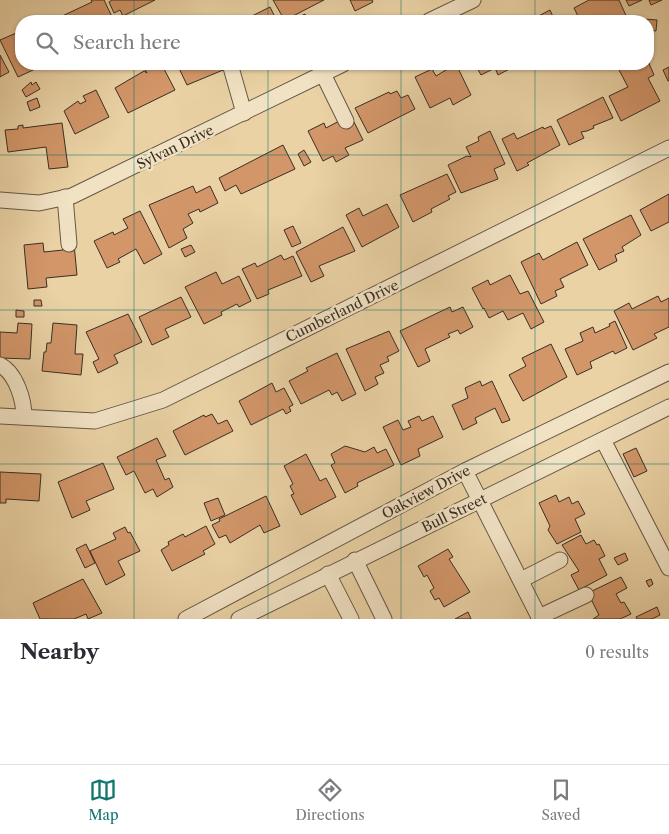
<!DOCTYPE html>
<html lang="en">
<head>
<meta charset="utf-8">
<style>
  body { margin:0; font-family:"Libre Caslon Text",serif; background:#f7f7f7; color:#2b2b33 }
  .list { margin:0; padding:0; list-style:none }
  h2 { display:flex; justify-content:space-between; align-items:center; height:65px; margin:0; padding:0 20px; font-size:21px }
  h2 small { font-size:16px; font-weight:400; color:#7c7c81 }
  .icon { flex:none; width:28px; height:28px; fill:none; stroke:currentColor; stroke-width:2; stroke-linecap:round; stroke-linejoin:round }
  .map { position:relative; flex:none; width:669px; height:619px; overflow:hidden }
  .search { position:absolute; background:#fff; box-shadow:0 1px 4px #0004; left:15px; right:15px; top:15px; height:55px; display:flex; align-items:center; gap:12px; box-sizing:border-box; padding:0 18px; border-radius:20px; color:#7c7c81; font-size:19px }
  .sheet { height:145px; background:#fff }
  nav { display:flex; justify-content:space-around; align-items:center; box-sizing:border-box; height:70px; border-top:1px solid #e1e1e2; background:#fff; font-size:14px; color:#7c7c81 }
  nav a { display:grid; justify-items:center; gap:2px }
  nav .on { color:#0f766e }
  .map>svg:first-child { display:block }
</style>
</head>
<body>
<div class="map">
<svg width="669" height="619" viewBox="0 0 669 619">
  <rect width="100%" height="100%" fill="#ead2a5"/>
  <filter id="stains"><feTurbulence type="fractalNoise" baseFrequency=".004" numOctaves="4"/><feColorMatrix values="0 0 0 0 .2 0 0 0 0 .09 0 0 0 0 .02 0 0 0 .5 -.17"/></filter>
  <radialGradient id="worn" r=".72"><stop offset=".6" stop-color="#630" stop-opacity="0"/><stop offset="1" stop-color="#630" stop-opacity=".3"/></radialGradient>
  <g fill="#d29669" stroke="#392e26">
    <polygon points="91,0 104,0 114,21 60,21 58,18 92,2"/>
    <polygon points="112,0 155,0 123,16 120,10 114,13 109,2"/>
    <polygon points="273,0 324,0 293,16 295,19 305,14 308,21 285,21"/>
    <polygon points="350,0 372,0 373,2 355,11"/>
    <polygon points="589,0 619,0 628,20 574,21 579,18 574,8"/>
    <polygon points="626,0 642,0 629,6"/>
    <polygon points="649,0 662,0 651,5"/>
    <polygon points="270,7 277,21 254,21 252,16"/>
    <polygon points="550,10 555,21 535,21 533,19"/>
    <polygon points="213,16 215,21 202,21"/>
    <polygon points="644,19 657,20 656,31 648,30 648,21 644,21"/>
    <polygon points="21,31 21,64 46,64 18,77 0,40"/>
    <polygon points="0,55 9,72 0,77"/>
    <polygon points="648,61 654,75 648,78 660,101 621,121 609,96 628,87 619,70 632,64 648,64"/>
    <polygon points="76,64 88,64 78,68"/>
    <polygon points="142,64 159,64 161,68 163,67 175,90 128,113 115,88 144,71 147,73"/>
    <polygon points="177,64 226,64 228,68 187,85"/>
    <polygon points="456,64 471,95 453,105 450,98 430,108 415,77 432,69 436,76"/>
    <polygon points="475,64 517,64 517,65 498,75 495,68 481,75"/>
    <polygon points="669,67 669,81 668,81 663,70"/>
    <polygon points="31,82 32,85 36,82 40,89 26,97 22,90"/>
    <polygon points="96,90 109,117 75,134 64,111 78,101 80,104 86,101 83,96"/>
    <polygon points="397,91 401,98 408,95 415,109 368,133 355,108 389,92 390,94"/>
    <polygon points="603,97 613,118 593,126 594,128 587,131 581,132 584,138 569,145 557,120"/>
    <polygon points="37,98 40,107 30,111 27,102"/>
    <polygon points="352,118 363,140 345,148 349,155 336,162 333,156 323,161 308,131 324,123 326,128 341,120"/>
    <polygon points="62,123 68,167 49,169 46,147 8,152 5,130 18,129 18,126 23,125 23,128"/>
    <polygon points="551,126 560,145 527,163 529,165 517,171 502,139 514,133 517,139 543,127 544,129"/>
    <polygon points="490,131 505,164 494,169 498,179 461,193 448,165 467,156 471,157 466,147 479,141 478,137"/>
    <polygon points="283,145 295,169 241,194 236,185 225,191 219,178"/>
    <polygon points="304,150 311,162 304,166 298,154"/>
    <polygon points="447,174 456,192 448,196 450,199 431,209 432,212 413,222 400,195"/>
    <polygon points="193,186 196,193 210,186 218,203 200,212 199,209 188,214 193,223 183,229 187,238 169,248 149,205"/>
    <polygon points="669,194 669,222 651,231 640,210"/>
    <polygon points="387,204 399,227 362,247 346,215 359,208 363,216"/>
    <polygon points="140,211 162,254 144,264 136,249 118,259 120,262 107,268 94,241 113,232 114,235 128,228 123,219"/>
    <polygon points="631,215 641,235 622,247 624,251 615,255 617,261 599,270 583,239"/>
    <polygon points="293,226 301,243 292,247 284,230"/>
    <polygon points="343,227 355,251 319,266 324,276 311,282 296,252"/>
    <polygon points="577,242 588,265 560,279 564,287 555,291 557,296 541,304 521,262 539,253 543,260"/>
    <polygon points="43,243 44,252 63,250 62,245 74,244 77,275 46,278 47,287 28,289 24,245"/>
    <polygon points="191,245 195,252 185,257 181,249"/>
    <polygon points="281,255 284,260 293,256 302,276 268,290 269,294 257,299 242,269 255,263 257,267"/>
    <polygon points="216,272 222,284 239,276 251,301 239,307 237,304 221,312 222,315 204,324 185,287"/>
    <polygon points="510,275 520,294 528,291 544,322 531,329 523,313 508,320 503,311 489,318 484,308 483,309 472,288 488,280 490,285"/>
    <polygon points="658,296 661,302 669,298 669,327 654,334 657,338 633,350 614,311 629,303 632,309"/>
    <polygon points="181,297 191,317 165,329 169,337 152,345 139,317"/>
    <polygon points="34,300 41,300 42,306 34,306"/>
    <polygon points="450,307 452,312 463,307 473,327 460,334 458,330 448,334 450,337 425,349 430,361 418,367 400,331"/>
    <polygon points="16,310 24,311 24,317 16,317"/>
    <polygon points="128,314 142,342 114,355 118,363 98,373 93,362 99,359 86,332"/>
    <polygon points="615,321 627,348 615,354 613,351 590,362 592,368 577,375 565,349 583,341 580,333 593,327 595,333 610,326 609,324"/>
    <polygon points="18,323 32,324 30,359 0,358 0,332 17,333"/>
    <polygon points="53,323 77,325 75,354 83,354 81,375 42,371 44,352 46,352 47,343 51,343"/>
    <polygon points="389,331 399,351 387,357 389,361 380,365 384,373 375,377 378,384 365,391 346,349"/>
    <polygon points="551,344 567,377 523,401 509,375 526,366 522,358"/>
    <polygon points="337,353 356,394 342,401 337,392 332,395 329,390 301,404 289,381 308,371 306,368"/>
    <polygon points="480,381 482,386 492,381 510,420 502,423 495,408 475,418 477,423 463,430 452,405 468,398 465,388"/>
    <polygon points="272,383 276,392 284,388 293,405 289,407 291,411 286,414 283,409 251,425 239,401"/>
    <polygon points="212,414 218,424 227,420 233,431 185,455 173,431 204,415 205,417"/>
    <polygon points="419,416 422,421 433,416 443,437 418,449 420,456 401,465 383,427 398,420 403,430 411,427 408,421"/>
    <polygon points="157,438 166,456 156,460 165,480 169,478 173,487 157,497 153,489 145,493 134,471 126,475 117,457"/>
    <polygon points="345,446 365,452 374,447 377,453 386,449 394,465 357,483 358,486 345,493 331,465 335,463 331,454"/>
    <polygon points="636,448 647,471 634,477 623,454"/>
    <polygon points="306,454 320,481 326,478 336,497 301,515 291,495 294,494 290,486 293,484 284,466"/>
    <polygon points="103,463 114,489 86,501 90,510 72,518 58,482"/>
    <polygon points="0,472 41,474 39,501 6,499 6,503 0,503"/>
    <polygon points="556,495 559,502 569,497 572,504 578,501 585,514 575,519 581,532 557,544 548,530 550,526 539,503"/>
    <polygon points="266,496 280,526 264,533 260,525 230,543 226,535 219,538 212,525 220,521 219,519"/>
    <polygon points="218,498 225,515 211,521 204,503"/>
    <polygon points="206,526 215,544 203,551 205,554 172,571 161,550 169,545 168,542 183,534 185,537"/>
    <polygon points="125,527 128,533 130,532 140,551 118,561 125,575 106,585 90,551 116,539 113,533"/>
    <polygon points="581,535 586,544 594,540 597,545 599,544 605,556 599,559 607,575 579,590 571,575 579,571 562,545"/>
    <polygon points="86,544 95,563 85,568 76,549"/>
    <polygon points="448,549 453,557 449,559 470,592 444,607 439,598 435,600 430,591 434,588 427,575 424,577 418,566"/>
    <polygon points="625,553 628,560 618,565 614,558"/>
    <polygon points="621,577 627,588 616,594 621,603 624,602 631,614 620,619 593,619 599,615 588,593"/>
    <polygon points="83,579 102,613 88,619 86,614 74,619 40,619 33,603"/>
    <polygon points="651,579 653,584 649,587 646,581"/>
    <polygon points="657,607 660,615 652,619 637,619 636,617"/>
    <polygon points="468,612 471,619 455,619"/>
  </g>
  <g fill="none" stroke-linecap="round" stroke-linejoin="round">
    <g stroke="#655746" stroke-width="17">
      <g id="minor">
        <polyline points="429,21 473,0"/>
        <polyline points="230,64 244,113"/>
        <polyline points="323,74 346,121"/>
        <polyline points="65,197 69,244"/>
        <polyline points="0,200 39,203 72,196 343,64"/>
        <path d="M0 365C16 373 24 400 24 417"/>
        <polyline points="0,416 95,421 163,400 669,148"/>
        <polyline points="603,440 669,568"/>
        <polyline points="465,471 540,619"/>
        <polyline points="355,560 384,619"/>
        <polyline points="328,574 351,619"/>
        <polyline points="521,580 560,560"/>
        <polyline points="539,617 586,595"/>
        <polyline points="186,619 465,471 669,372"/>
        <polyline points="239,619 669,407"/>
      </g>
    </g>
    <use href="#minor" stroke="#f1e2c4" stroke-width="15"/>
  </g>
  <path fill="none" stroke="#0f766e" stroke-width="1" stroke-opacity="0.55" d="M134 0V21M268 0V21M401 0V21M535 0V21M134 64V619M268 64V619M401 64V619M535 64V619M0 155H669M0 310H669M0 464H669"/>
  <g text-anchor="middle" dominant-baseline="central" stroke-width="5" stroke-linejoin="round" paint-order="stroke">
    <g font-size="14" fill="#392e26" stroke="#f1e2c4">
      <text transform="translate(175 147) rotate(-26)">Sylvan Drive</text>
      <text transform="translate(342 311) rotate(-26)">Cumberland Drive</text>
      <text transform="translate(426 492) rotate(-28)">Oakview Drive</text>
      <text transform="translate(454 513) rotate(-26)">Bull Street</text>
    </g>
  </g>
  <rect width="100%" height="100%" filter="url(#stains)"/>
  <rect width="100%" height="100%" fill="url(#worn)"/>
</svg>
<div class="search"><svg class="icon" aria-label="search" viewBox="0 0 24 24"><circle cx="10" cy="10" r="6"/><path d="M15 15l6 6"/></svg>Search here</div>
</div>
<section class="sheet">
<h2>Nearby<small>0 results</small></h2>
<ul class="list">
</ul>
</section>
<nav>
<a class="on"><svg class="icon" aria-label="map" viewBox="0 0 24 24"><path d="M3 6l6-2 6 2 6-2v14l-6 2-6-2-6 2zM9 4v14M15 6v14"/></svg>Map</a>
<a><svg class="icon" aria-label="directions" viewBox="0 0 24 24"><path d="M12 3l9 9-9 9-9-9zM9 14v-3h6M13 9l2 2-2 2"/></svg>Directions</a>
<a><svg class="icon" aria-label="saved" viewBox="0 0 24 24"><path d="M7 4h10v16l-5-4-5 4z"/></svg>Saved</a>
</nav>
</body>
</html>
